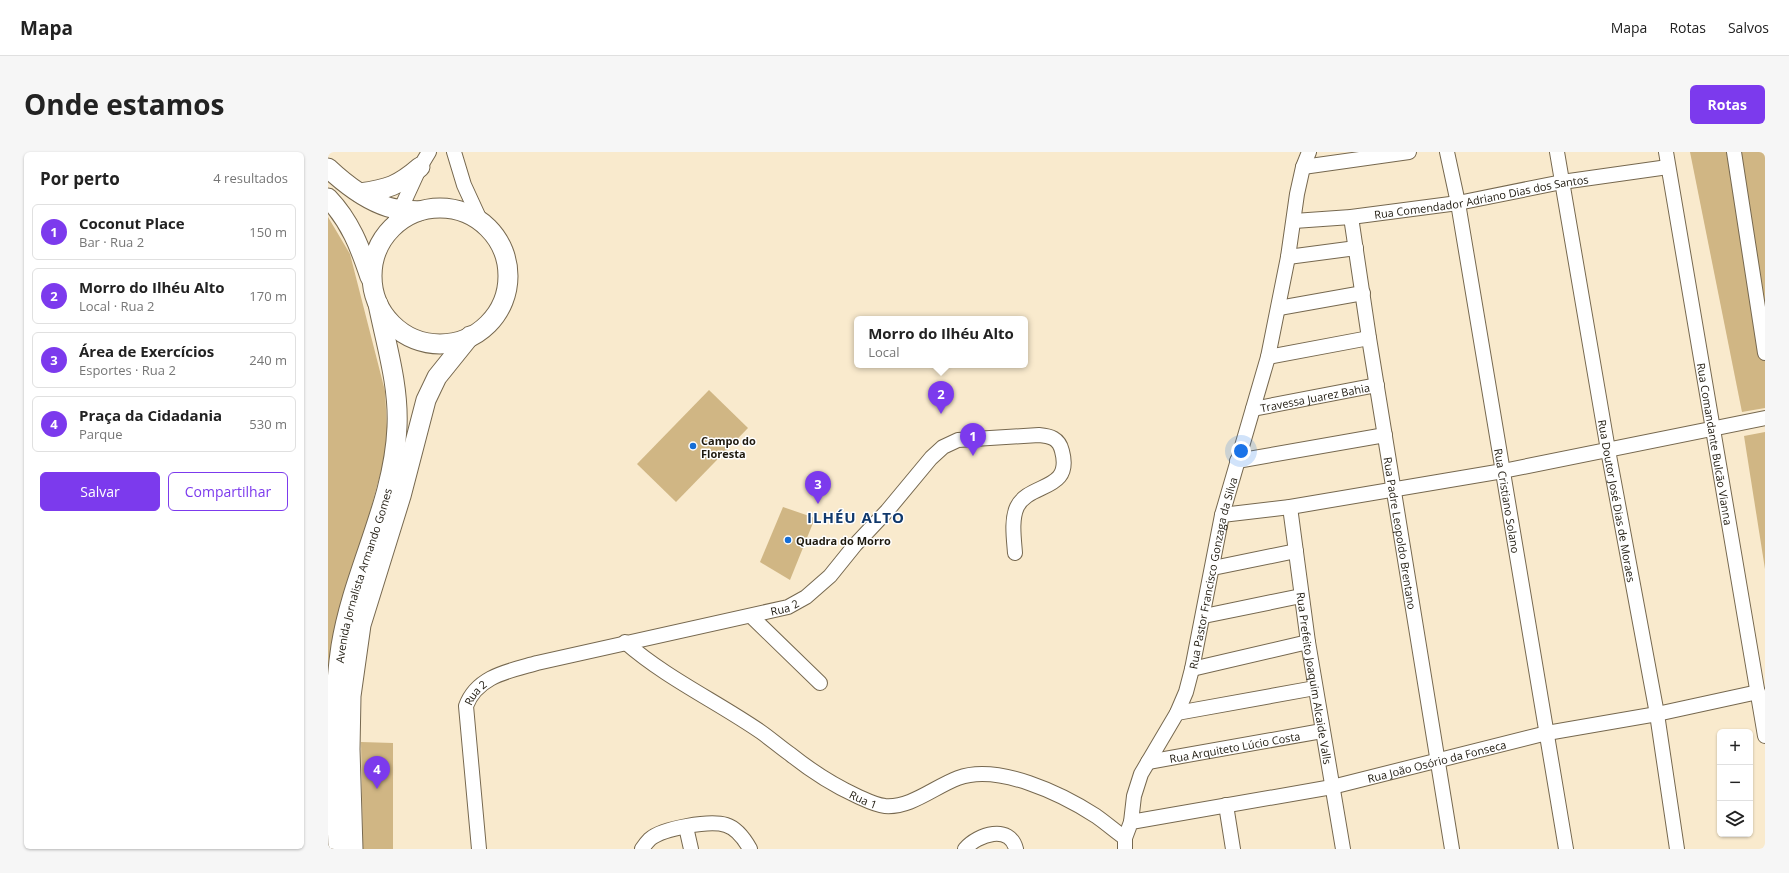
<!DOCTYPE html>
<html lang="pt">
<head>
<meta charset="utf-8">
<style>
  body { margin:0; font-family:"Open Sans",sans-serif; background:#f6f6f6; color:#222 }
  .controls { position:absolute; right:12px; bottom:12px; display:grid; overflow:hidden; border-radius:6px; box-shadow:0 1px 3px #0004 }
  .controls button { width:36px; height:36px; display:grid; place-items:center; padding:0; border:0; border-bottom:1px solid #e0e0e0; background:#fff; color:#222; font:20px sans-serif }
  .you { position:absolute; left:913px; top:299px; width:14px; height:14px; margin:-10px; border:3px solid #fff; border-radius:50%; background:#1a73e8; box-shadow:0 0 0 6px #1a73e833 }
  .badge { display:grid; place-items:center; width:26px; height:26px; border-radius:50%; background:#7c3aed; color:#fff; font-size:13px; font-weight:700 }
  .pin { position:absolute; translate:-50% -33px; filter:drop-shadow(0 1px 2px #0008) }
  .pin::after { content:''; position:absolute; top:21px; width:14px; height:12px; background:inherit; clip-path:polygon(0 0,100% 0,50% 100%) }
  .popup { position:absolute; left:526px; top:164px; width:174px; height:52px; box-sizing:border-box; display:grid; place-content:center; border-radius:6px; background:#fff; filter:drop-shadow(0 1px 3px #0005); font-size:13px; white-space:nowrap; color:#767676 }
  .popup b { font-size:15px; color:#222 }
  .popup::after { content:''; position:absolute; left:50%; top:100%; margin-left:-8px; border:8px solid transparent; border-top-color:#fff }
  .list { margin:0; padding:0; list-style:none }
  h2 { display:flex; justify-content:space-between; align-items:center; height:52px; margin:0; padding:0 16px; font-size:17px }
  h2 small { font-size:13px; font-weight:400; color:#767676 }
  .list li { display:grid; grid-template-columns:26px 1fr auto; gap:12px; align-items:center; box-sizing:border-box; height:56px; margin:0 8px 8px; padding:0 8px; border:1px solid #e0e0e0; border-radius:6px }
  .list b { display:block; font-size:15px; white-space:nowrap }
  .list p { margin:0; font-size:13px; white-space:nowrap; color:#767676 }
  .list em { font-size:13px; font-style:normal; color:#767676 }
  .actions { display:flex; gap:8px; padding:12px 16px }
  .actions a { flex:1; padding:9px 0; border:1px solid #7c3aed; border-radius:6px; text-align:center; font-size:14px; color:#7c3aed }
  .actions .main { background:#7c3aed; color:#fff }
  .icon { flex:none; width:22px; height:22px; fill:none; stroke:currentColor; stroke-width:2; stroke-linecap:round; stroke-linejoin:round }
  .map { position:relative; flex:none; width:1437px; height:697px; overflow:hidden; border-radius:6px }
  header { display:flex; align-items:center; gap:24px; box-sizing:border-box; height:56px; padding:0 20px; background:#fff; border-bottom:1px solid #e0e0e0 }
  header strong { font-size:19px }
  nav { display:flex; gap:22px; margin-inline-start:auto; font-size:14px }
  .intro { display:flex; align-items:center; justify-content:space-between; box-sizing:border-box; height:96px; padding:0 24px }
  h1 { margin:0; font-size:28px }
  .button { padding:10px 18px; border-radius:6px; background:#7c3aed; color:#fff; font-size:14px; font-weight:700 }
  main { display:flex; gap:24px; padding:0 24px }
  aside { flex:1; background:#fff; border-radius:6px; box-shadow:0 1px 3px #0004 }
  .map>svg:first-child { display:block }
</style>
</head>
<body>
<header>
<strong>Mapa</strong>
<nav><a>Mapa</a><a>Rotas</a><a>Salvos</a></nav>
</header>
<div class="intro"><h1>Onde estamos</h1><a class="button">Rotas</a></div>
<main>
<aside>
<h2>Por perto<small>4 resultados</small></h2>
<ul class="list">
<li><span class="badge">1</span><div><b>Coconut Place</b><p>Bar · Rua 2</p></div><em>150 m</em></li>
<li><span class="badge">2</span><div><b>Morro do Ilhéu Alto</b><p>Local · Rua 2</p></div><em>170 m</em></li>
<li><span class="badge">3</span><div><b>Área de Exercícios</b><p>Esportes · Rua 2</p></div><em>240 m</em></li>
<li><span class="badge">4</span><div><b>Praça da Cidadania</b><p>Parque</p></div><em>530 m</em></li>
</ul>
<div class="actions"><a class="main">Salvar</a><a>Compartilhar</a></div>
</aside>
<div class="map">
<svg width="1437" height="697" viewBox="0 0 1437 697">
  <rect width="100%" height="100%" fill="#f9eacd"/>
  <g fill="#d0b684">
    <polygon points="1362,0 1437,0 1437,256 1414,260"/>
    <polygon points="0,65 22,102 57,239 60,293 35,386 0,539"/>
    <polygon points="381,238 420,276 348,350 309,312"/>
    <polygon points="1437,280 1437,417 1416,284"/>
    <polygon points="455,355 487,366 462,428 432,410"/>
    <polygon points="33,590 65,591 65,697 35,697"/>
  </g>
  <g fill="none" stroke-linecap="round" stroke-linejoin="round">
    <g stroke="#76684f" stroke-width="16">
      <g id="street">
        <polyline points="126,0 136,33 153,70"/>
        <path id="s1" d="M1119 0 1130 51 1238 697"/>
        <path id="s2" d="M1229 0 1280 298 1329 562 1349 697"/>
        <path id="s3" d="M1338 0 1437 584"/>
        <polyline points="1406,0 1437,201"/>
        <polyline points="975,15 1081,0"/>
        <path id="s4" d="M1023 65 1041 186 1124 697"/>
        <path id="s5" d="M966 69 1023 65 1130 51 1234 30 1340 15"/>
        <polyline points="64,76 92,15 101,0"/>
        <polyline points="960,105 1028,96"/>
        <polyline points="951,156 1035,141"/>
        <polyline points="940,205 1041,186"/>
        <path id="s6" d="M925 257 1049 233"/>
        <polyline points="909,309 1057,283"/>
        <path id="s7" d="M962 355 980 490 1015 697"/>
        <polyline points="894,363 962,355 1175,319 1437,266"/>
        <polyline points="885,416 968,399"/>
        <polyline points="423,464 492,531"/>
        <polyline points="876,464 973,444"/>
        <path id="s8" d="M297 490C338 526 388 549 433 580 443 587 452 595 462 602 482 618 505 633 529 644 538 648 547 653 557 654 583 656 606 635 630 626 670 611 734 642 768 664 778 671 787 679 797 686"/>
        <polyline points="864,517 980,490"/>
        <polyline points="849,561 987,536"/>
        <path id="s9" d="M820 610 994 579"/>
        <polyline points="898,653 905,697"/>
        <path id="s10" d="M803 670 806 644 813 622 849 561 858 540 864 517 894 363 940 205 960 105 969 42 975 15 981 0"/>
        <polyline points="358,675 363,697"/>
        <path id="s11" d="M151 697 138 554C149 524 181 519 209 511L460 455 478 445 502 424 527 393 559 359 603 306 615 295 630 288 711 283C722 284 731 286 734 299 745 340 701 330 689 355 683 368 686 387 687 401"/>
        <path d="M314 697C316 694 319 690 322 687 335 676 382 668 398 673 408 676 417 688 422 697"/>
        <path d="M637 697C650 682 682 672 688 697"/>
        <path id="s12" d="M797 697V686L803 670 1004 635 1219 581 1329 562 1430 540"/>
      </g>
    </g>
    <g stroke="#76684f" stroke-width="21">
      <g id="secondary">
        <path d="M0 16C17 32 38 48 60 55 70 58 81 58 91 59"/>
        <path d="M32 41C60 37 70 34 92 15"/>
        <path d="M0 46C22 69 32 95 42 125"/>
        <circle cx="112" cy="124" r="68"/>
        <path id="s13" d="M10 697C8 629 3 561 13 494 25 419 66 351 69 275 71 233 58 192 50 152"/>
        <polyline points="25,697 22,597 23,544 33,473 73,344 98,248 109,225 142,184"/>
      </g>
    </g>
    <use href="#street" stroke="#fff" stroke-width="14"/>
    <use href="#secondary" stroke="#fff" stroke-width="19"/>
  </g>
  <g fill="#156ed7" stroke="#fff" stroke-width="1.5">
    <circle cx="365" cy="294" r="4"/>
    <circle cx="460" cy="388" r="4"/>
  </g>
  <g text-anchor="middle" dominant-baseline="central" stroke-width="3" stroke-linejoin="round" paint-order="stroke">
    <g font-size="11" fill="#1e190e" stroke="#fff">
      <text stroke="none"><textPath href="#s5" startOffset="189">Rua Comendador Adriano Dias dos Santos</textPath></text>
      <text stroke="none"><textPath href="#s6" startOffset="63">Travessa Juarez Bahia</textPath></text>
      <text stroke="none"><textPath href="#s3" startOffset="296">Rua Comandante Bulcão Vianna</textPath></text>
      <text stroke="none"><textPath href="#s1" startOffset="354">Rua Cristiano Solano</textPath></text>
      <text stroke="none"><textPath href="#s2" startOffset="354">Rua Doutor José Dias de Moraes</textPath></text>
      <text stroke="none"><textPath href="#s4" startOffset="320">Rua Padre Leopoldo Brentano</textPath></text>
      <text stroke="none"><textPath href="#s10" startOffset="265">Rua Pastor Francisco Gonzaga da Silva</textPath></text>
      <text stroke="none"><textPath href="#s13" startOffset="277">Avenida Jornalista Armando Gomes</textPath></text>
      <text stroke="none"><textPath href="#s11" startOffset="484">Rua 2</textPath></text>
      <text stroke="none"><textPath href="#s7" startOffset="173">Rua Prefeito Joaquim Alcaide Valls</textPath></text>
      <text stroke="none"><textPath href="#s11" startOffset="160">Rua 2</textPath></text>
      <text stroke="none"><textPath href="#s9" startOffset="88">Rua Arquiteto Lúcio Costa</textPath></text>
      <text stroke="none"><textPath href="#s12" startOffset="340">Rua João Osório da Fonseca</textPath></text>
      <text stroke="none"><textPath href="#s8" startOffset="286">Rua 1</textPath></text>
    </g>
    <g font-size="11" font-weight="bold" fill="#1e190e" stroke="#fff" text-anchor="start">
      <text x="373" y="288">Campo do<tspan x="373" dy="13">Floresta</tspan></text>
      <text x="468" y="388">Quadra do Morro</text>
    </g>
    <g font-size="15" font-weight="bold" letter-spacing="1" fill="#10386c" stroke="#fff">
      <text x="528" y="365">ILHÉU ALTO</text>
    </g>
  </g>
</svg>
<div class="controls">
<button>+</button>
<button>−</button>
<button><svg class="icon" aria-label="layers" viewBox="0 0 24 24"><path d="M12 4l9 5-9 5-9-5zM3 14l9 5 9-5"/></svg></button>
</div>
<div class="you"></div>
<div class="pin badge" style="left:645px;top:304px">1</div>
<div class="pin badge" style="left:613px;top:262px">2</div>
<div class="popup"><b>Morro do Ilhéu Alto</b>Local</div>
<div class="pin badge" style="left:490px;top:352px">3</div>
<div class="pin badge" style="left:49px;top:637px">4</div>
</div>
</main>
</body>
</html>
